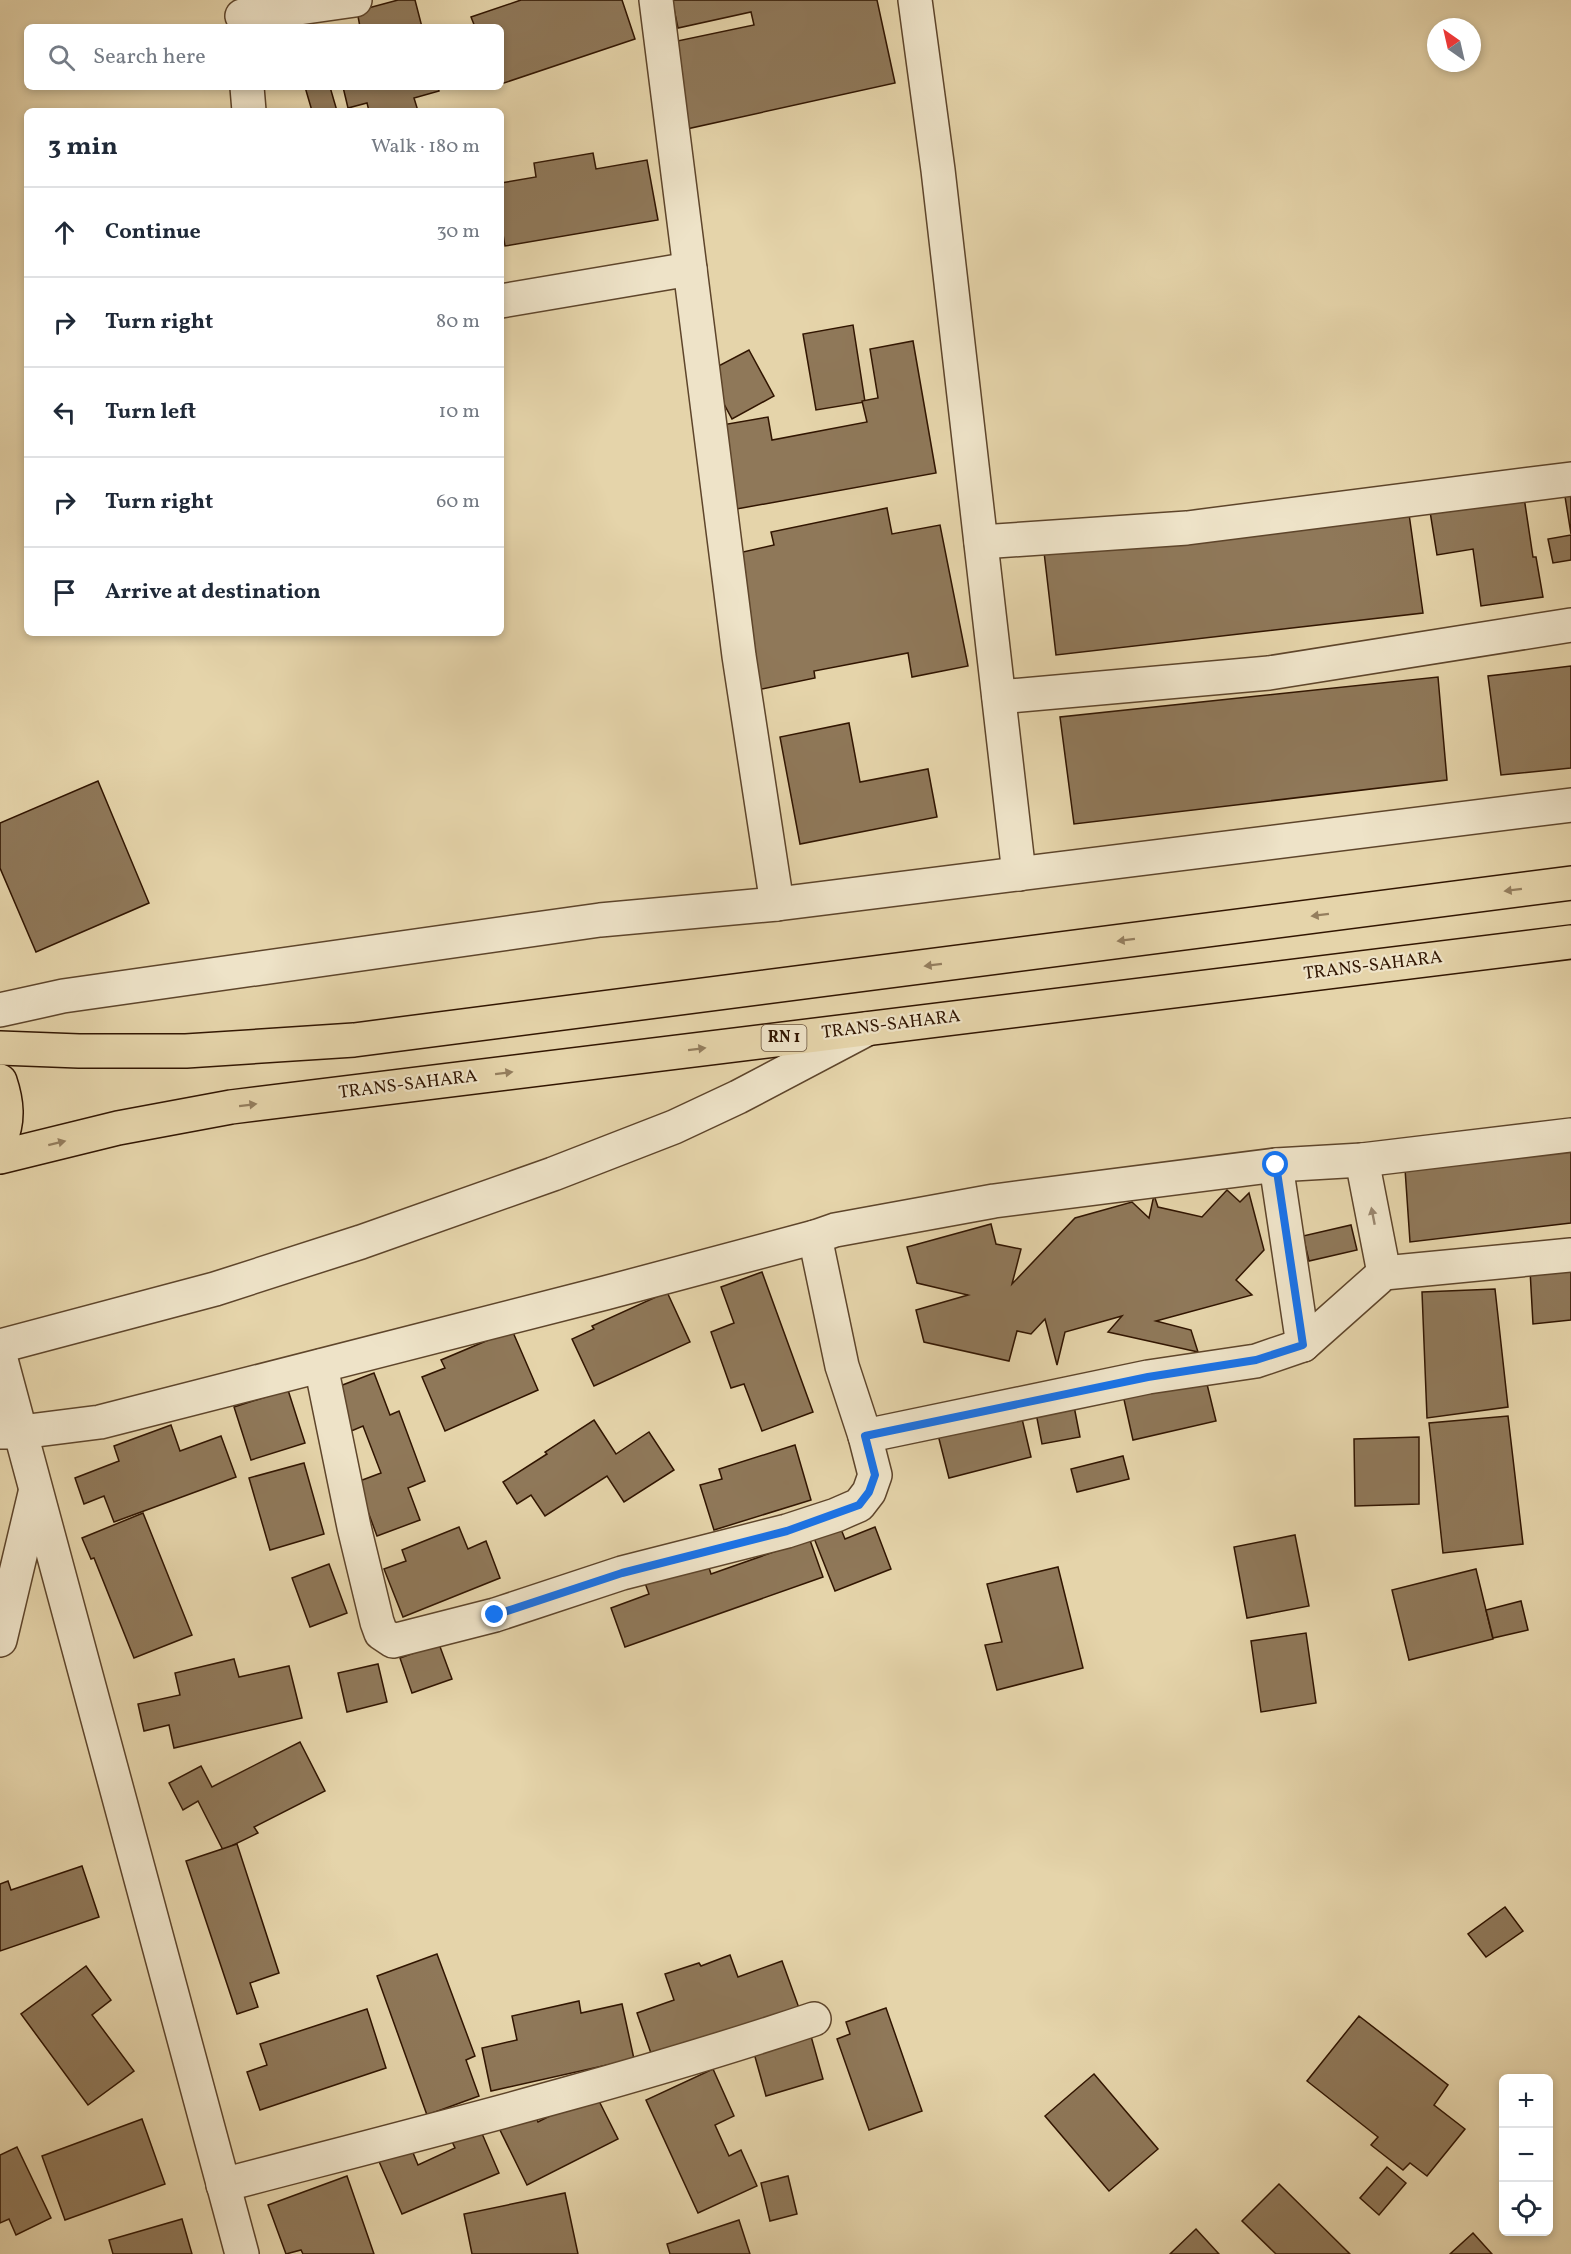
<!DOCTYPE html>
<html lang="en">
<head>
<meta charset="utf-8">
<style>
  body { margin:0; font-family:Vollkorn,serif; background:#f2f2f3; color:#1f2937 }
  .controls { position:absolute; right:18px; bottom:18px; display:grid; overflow:hidden; border-radius:9px; box-shadow:0 3px 9px #0003 }
  .controls button { width:54px; height:54px; display:grid; place-items:center; padding:0; border:0; border-bottom:2px solid #e0e1e3; background:#fff; color:#1f2937; font:30px sans-serif }
  .compass { position:absolute; left:1427px; top:18px; width:54px; height:54px; border-radius:50%; background:#fff; box-shadow:0 3px 9px #0003; rotate:326deg }
  .stop { position:absolute; width:18px; height:18px; margin:-14px; border:4px solid #1a73e8; border-radius:50%; background:#fff }
  .stop.end { background:#1a73e8; border-color:#fff; box-shadow:0 2px 6px #0008 }
  .list { margin:0; padding:0; list-style:none }
  h2 { display:flex; justify-content:space-between; align-items:center; height:78px; margin:0; padding:0 24px; font-size:26px }
  h2 small { font-size:20px; font-weight:400; color:#747a83 }
  .list li { display:grid; grid-template-columns:39px 1fr auto; gap:18px; align-items:center; box-sizing:border-box; height:90px; padding:0 24px; border-top:2px solid #e0e1e3 }
  .list b { display:block; font-size:22px; white-space:nowrap }
  .list em { font-size:20px; font-style:normal; color:#747a83 }
  .icon { flex:none; width:33px; height:33px; fill:none; stroke:currentColor; stroke-width:2; stroke-linecap:round; stroke-linejoin:round }
  .map { position:relative; flex:none; width:1571px; height:2254px; overflow:hidden }
  .search { position:absolute; background:#fff; box-shadow:0 3px 9px #0003; left:24px; top:24px; width:480px; height:66px; display:flex; align-items:center; gap:15px; box-sizing:border-box; padding:0 21px; border-radius:9px; color:#747a83; font-size:22px }
  .panel { position:absolute; background:#fff; box-shadow:0 3px 9px #0003; left:24px; top:108px; width:480px; height:528px; border-radius:9px }
  .map>svg:first-child { display:block }
</style>
</head>
<body>
<div class="map">
<svg width="1571" height="2254" viewBox="0 0 1571 2254">
  <rect width="100%" height="100%" fill="#e5d4aa"/>
  <filter id="stains"><feTurbulence type="fractalNoise" baseFrequency=".00333" numOctaves="4"/><feColorMatrix values="0 0 0 0 .2 0 0 0 0 .09 0 0 0 0 .02 0 0 0 .5 -.17"/></filter>
  <radialGradient id="worn" r=".72"><stop offset=".6" stop-color="#630" stop-opacity="0"/><stop offset="1" stop-color="#630" stop-opacity=".3"/></radialGradient>
  <g fill="#8f7859" stroke="#311501" stroke-width="1.5">
    <polygon points="398,0 415,0 422,27 360,27 357,11"/>
    <polygon points="521,0 622,0 635,39 501,84 501,27 475,27 471,17"/>
    <polygon points="672,0 877,0 895,83 682,130 663,44 754,25 751,12 678,28"/>
    <polygon points="305,87 330,87 337,111 312,111"/>
    <polygon points="343,87 438,87 439,91 414,98 418,111 369,111 367,103 348,108"/>
    <polygon points="593,153 596,169 647,160 658,220 505,246 501,222 501,183 536,177 534,163"/>
    <polygon points="853,325 865,402 816,410 803,334"/>
    <polygon points="913,341 936,473 731,510 716,426 768,417 772,440 867,422 862,401 878,398 870,349"/>
    <polygon points="749,350 774,396 732,419 707,372"/>
    <polygon points="1571,483 1571,534 1563,484"/>
    <polygon points="1522,484 1533,557 1536,557 1543,597 1481,606 1473,549 1437,555 1428,499"/>
    <polygon points="887,508 892,534 940,525 968,666 912,677 908,653 814,671 815,678 747,692 734,554 774,545 771,532"/>
    <polygon points="1409,514 1423,613 1056,655 1044,552"/>
    <polygon points="1571,535 1571,560 1553,563 1548,539"/>
    <polygon points="1571,666 1571,768 1501,775 1488,676"/>
    <polygon points="1438,677 1447,780 1074,824 1060,717"/>
    <polygon points="849,723 860,782 928,769 937,817 800,844 780,737"/>
    <polygon points="98,781 149,903 36,952 0,868 0,823"/>
    <polygon points="1571,1148 1571,1223 1410,1242 1405,1169"/>
    <polygon points="1227,1190 1240,1202 1249,1193 1264,1250 1236,1280 1252,1295 1156,1321 1191,1330 1198,1352 1108,1332 1122,1316 1065,1332 1057,1365 1045,1319 1031,1334 1017,1331 1009,1361 924,1342 916,1310 968,1295 917,1283 907,1247 991,1224 996,1244 1021,1249 1012,1284 1075,1218 1132,1202 1149,1218 1154,1195 1158,1207 1202,1217"/>
    <polygon points="1351,1225 1357,1250 1309,1261 1303,1236"/>
    <polygon points="1571,1265 1571,1320 1533,1324 1530,1270"/>
    <polygon points="762,1272 813,1412 762,1431 744,1384 731,1388 711,1332 734,1323 721,1287"/>
    <polygon points="1495,1289 1508,1407 1427,1418 1422,1292"/>
    <polygon points="667,1292 690,1342 594,1386 572,1339 594,1329 592,1326"/>
    <polygon points="512,1330 538,1390 445,1431 422,1377 445,1368 441,1360"/>
    <polygon points="374,1373 390,1415 399,1411 425,1481 408,1488 420,1520 377,1536 357,1482 381,1473 363,1426 349,1432 332,1389"/>
    <polygon points="1205,1376 1216,1421 1133,1440 1123,1395"/>
    <polygon points="288,1390 305,1443 251,1460 234,1407"/>
    <polygon points="1073,1401 1080,1437 1042,1444 1035,1408"/>
    <polygon points="1019,1406 1031,1457 949,1478 936,1427"/>
    <polygon points="1508,1416 1523,1544 1443,1553 1429,1423"/>
    <polygon points="594,1420 616,1454 649,1432 674,1470 624,1502 607,1476 545,1516 531,1495 517,1504 503,1482 547,1454 545,1452"/>
    <polygon points="171,1425 180,1451 221,1436 236,1477 114,1522 104,1496 84,1504 75,1478 119,1461 114,1446"/>
    <polygon points="1419,1437 1419,1504 1355,1506 1354,1439"/>
    <polygon points="795,1445 811,1500 714,1530 700,1485 722,1479 719,1469"/>
    <polygon points="1123,1456 1129,1479 1077,1492 1071,1469"/>
    <polygon points="304,1463 324,1534 270,1550 249,1478"/>
    <polygon points="143,1513 192,1635 134,1658 94,1558 91,1559 82,1538"/>
    <polygon points="836,1517 845,1539 875,1527 891,1569 835,1591 810,1528"/>
    <polygon points="805,1526 823,1577 625,1647 611,1608 649,1594 641,1572 705,1555 711,1574 782,1549"/>
    <polygon points="459,1527 468,1549 486,1541 500,1578 403,1617 384,1569 406,1561 402,1550"/>
    <polygon points="1295,1535 1309,1606 1247,1618 1234,1547"/>
    <polygon points="329,1564 347,1613 310,1627 292,1578"/>
    <polygon points="1058,1567 1083,1668 997,1690 985,1645 1002,1642 987,1584"/>
    <polygon points="1476,1569 1493,1639 1409,1660 1392,1590"/>
    <polygon points="1521,1601 1528,1630 1493,1638 1486,1610"/>
    <polygon points="1306,1633 1316,1703 1261,1712 1251,1641"/>
    <polygon points="439,1644 452,1679 412,1693 400,1658"/>
    <polygon points="234,1659 239,1677 289,1666 302,1718 174,1748 169,1725 144,1731 138,1704 180,1695 175,1673"/>
    <polygon points="378,1664 387,1702 347,1712 338,1673"/>
    <polygon points="300,1742 325,1791 254,1827 258,1833 223,1850 198,1801 183,1810 169,1783 201,1766 212,1787"/>
    <polygon points="237,1844 279,1973 250,1983 258,2007 237,2014 186,1861"/>
    <polygon points="82,1866 99,1917 0,1951 0,1884 8,1881 11,1890"/>
    <polygon points="1505,1907 1523,1931 1486,1957 1468,1934"/>
    <polygon points="437,1954 475,2056 466,2060 479,2096 427,2115 377,1976"/>
    <polygon points="730,1955 738,1977 782,1961 799,2008 653,2059 637,2013 674,2000 665,1974 699,1963 701,1966"/>
    <polygon points="86,1966 111,2000 92,2015 134,2071 88,2105 21,2014"/>
    <polygon points="579,2001 581,2013 622,2004 634,2059 491,2091 482,2048 517,2040 512,2016"/>
    <polygon points="886,2008 922,2111 869,2130 837,2039 850,2034 846,2022"/>
    <polygon points="367,2009 386,2068 260,2110 247,2072 267,2065 260,2044"/>
    <polygon points="1359,2016 1448,2085 1434,2105 1465,2129 1427,2176 1410,2163 1403,2170 1371,2145 1378,2137 1307,2081"/>
    <polygon points="809,2029 823,2079 766,2096 752,2046"/>
    <polygon points="713,2069 734,2116 715,2125 729,2156 741,2150 757,2186 698,2213 646,2100"/>
    <polygon points="1094,2074 1158,2149 1109,2191 1045,2116"/>
    <polygon points="595,2093 618,2139 527,2185 497,2124 531,2107 538,2122"/>
    <polygon points="142,2119 165,2184 65,2220 42,2156"/>
    <polygon points="477,2122 499,2173 402,2214 377,2157 409,2143 418,2165 455,2148 449,2135"/>
    <polygon points="17,2147 51,2218 16,2235 9,2219 0,2223 0,2155"/>
    <polygon points="1387,2167 1406,2183 1379,2215 1360,2198"/>
    <polygon points="347,2176 374,2254 303,2254 301,2250 286,2254 268,2205"/>
    <polygon points="788,2176 797,2214 770,2221 761,2183"/>
    <polygon points="1279,2184 1350,2254 1276,2254 1242,2221"/>
    <polygon points="565,2193 578,2254 472,2254 464,2214"/>
    <polygon points="182,2219 192,2254 113,2254 109,2240"/>
    <polygon points="739,2220 750,2254 670,2254 667,2244"/>
    <polygon points="1196,2229 1219,2254 1170,2254"/>
    <polygon points="1473,2233 1492,2254 1450,2254"/>
  </g>
  <g fill="none" stroke-linecap="round" stroke-linejoin="round">
    <g stroke="#5e452b" stroke-width="36">
      <g id="minor">
        <polyline points="656,0 739,656 777,904"/>
        <polyline points="915,0 938,170 1019,874"/>
        <polyline points="242,16 355,0"/>
        <polyline points="247,87 249,111"/>
        <polyline points="501,301 690,269"/>
        <polyline points="981,542 1187,528 1571,479"/>
        <polyline points="999,697 1269,673 1571,625"/>
        <polyline points="0,1010 63,996 600,920 777,904 1571,805"/>
        <polyline points="1362,1160 1384,1273"/>
        <polyline points="1276,1165 1303,1345"/>
        <polyline points="815,1237 842,1366 865,1436 1148,1377 1256,1361 1303,1345 1384,1273 1571,1255"/>
        <polyline points="0,1346 215,1289 361,1242 553,1174 674,1127 738,1097 867,1029"/>
        <polyline points="0,1356 242,2254"/>
        <polyline points="321,1366 354,1527 377,1622 381,1633 393,1641 495,1615 622,1573 787,1531 836,1515 859,1505 869,1492 875,1475 865,1436"/>
        <polyline points="0,1432 21,1432 100,1422 605,1293 815,1237 835,1230 994,1201 1276,1165 1362,1160 1571,1135"/>
        <polyline points="0,1640 35,1493"/>
        <path d="M223 2185C421 2133 620 2084 814 2019"/>
      </g>
    </g>
    <g stroke="#311501" stroke-width="36">
      <g id="highway">
        <polyline points="0,1048 79,1051 186,1051 354,1040 1571,883"/>
        <path d="M0 1081C7 1102 9 1120 0 1141"/>
        <polyline points="0,1157 118,1128 231,1107 1571,942"/>
      </g>
    </g>
    <use href="#minor" stroke="#eee3c8" stroke-width="33"/>
    <use href="#highway" stroke="#e5d4aa" stroke-width="33"/>
  </g>
  <defs><path id="oneway-solid" d="M-6-.8H1V-3.2L6.5 0L1 3.2V.8H-6Z" transform="scale(1.5)"/></defs>
  <g fill="#947e5e">
    <use href="#oneway-solid" transform="translate(1513 890) rotate(173)"/>
    <use href="#oneway-solid" transform="translate(1320 915) rotate(173)"/>
    <use href="#oneway-solid" transform="translate(1126 940) rotate(173)"/>
    <use href="#oneway-solid" transform="translate(933 965) rotate(173)"/>
    <use href="#oneway-solid" transform="translate(697 1049) rotate(-7)"/>
    <use href="#oneway-solid" transform="translate(504 1073) rotate(-7)"/>
    <use href="#oneway-solid" transform="translate(248 1105) rotate(-7)"/>
    <use href="#oneway-solid" transform="translate(57 1143) rotate(-14)"/>
  </g>
  <use fill="#99866e" href="#oneway-solid" transform="translate(1373 1216) rotate(-101)"/>
  <g fill="none" stroke-linecap="round" stroke-linejoin="round">
    <polyline stroke="#1a73e8" stroke-width="8" points="495,1615 622,1573 787,1531 859,1505 869,1492 875,1475 865,1436 1148,1377 1256,1360 1303,1345 1276,1165"/>
  </g>
  <g text-anchor="middle" dominant-baseline="central" stroke-width="4.5" stroke-linejoin="round" paint-order="stroke">
    <rect fill="#eee3c8" stroke="#6a533d" stroke-width="1.5" x="761.5" y="1025" width="45" height="26" rx="4.5"/>
    <g font-size="16" font-weight="bold" fill="#311501">
      <text x="784" y="1038">RN 1</text>
    </g>
    <g font-size="18" fill="#311501" stroke="#eee3c8">
      <text transform="translate(1373 966) rotate(-7)">TRANS-SAHARA</text>
      <text transform="translate(891 1025) rotate(-7)">TRANS-SAHARA</text>
      <text transform="translate(408 1085) rotate(-7)">TRANS-SAHARA</text>
    </g>
  </g>
  <rect width="100%" height="100%" filter="url(#stains)"/>
  <rect width="100%" height="100%" fill="url(#worn)"/>
</svg>
<div class="controls">
<button>+</button>
<button>−</button>
<button><svg class="icon" aria-label="locate" viewBox="0 0 24 24"><circle cx="12" cy="12" r="6"/><path d="M12 2v4M12 18v4M2 12h4M18 12h4"/></svg></button>
</div>
<svg class="compass" viewBox="-18 -18 36 36"><path d="M0-13l5 13h-10z" fill="#e53935"/><path d="M0 13l5-13h-10z" fill="#747a83"/></svg>
<div class="stop" style="left:1276px;top:1165px"></div>
<div class="stop end" style="left:495px;top:1615px"></div>
<div class="search"><svg class="icon" aria-label="search" viewBox="0 0 24 24"><circle cx="10" cy="10" r="6"/><path d="M15 15l6 6"/></svg>Search here</div>
<section class="panel">
<h2>3 min<small>Walk · 180 m</small></h2>
<ul class="list">
<li><svg class="icon" aria-label="ahead" viewBox="0 0 24 24"><path d="M12 20V5M6 11l6-6 6 6"/></svg><div><b>Continue</b></div><em>30 m</em></li>
<li><svg class="icon" aria-label="right" viewBox="0 0 24 24"><path d="M7 20v-9h11M14 6l5 5-5 5"/></svg><div><b>Turn right</b></div><em>80 m</em></li>
<li><svg class="icon" aria-label="left" viewBox="0 0 24 24"><path d="M17 20v-9H6M10 6l-5 5 5 5"/></svg><div><b>Turn left</b></div><em>10 m</em></li>
<li><svg class="icon" aria-label="right" viewBox="0 0 24 24"><path d="M7 20v-9h11M14 6l5 5-5 5"/></svg><div><b>Turn right</b></div><em>60 m</em></li>
<li><svg class="icon" aria-label="arrive" viewBox="0 0 24 24"><path d="M6 21V4h12l-3 4 3 4H6"/></svg><div><b>Arrive at destination</b></div></li>
</ul>
</section>
</div>
</body>
</html>
